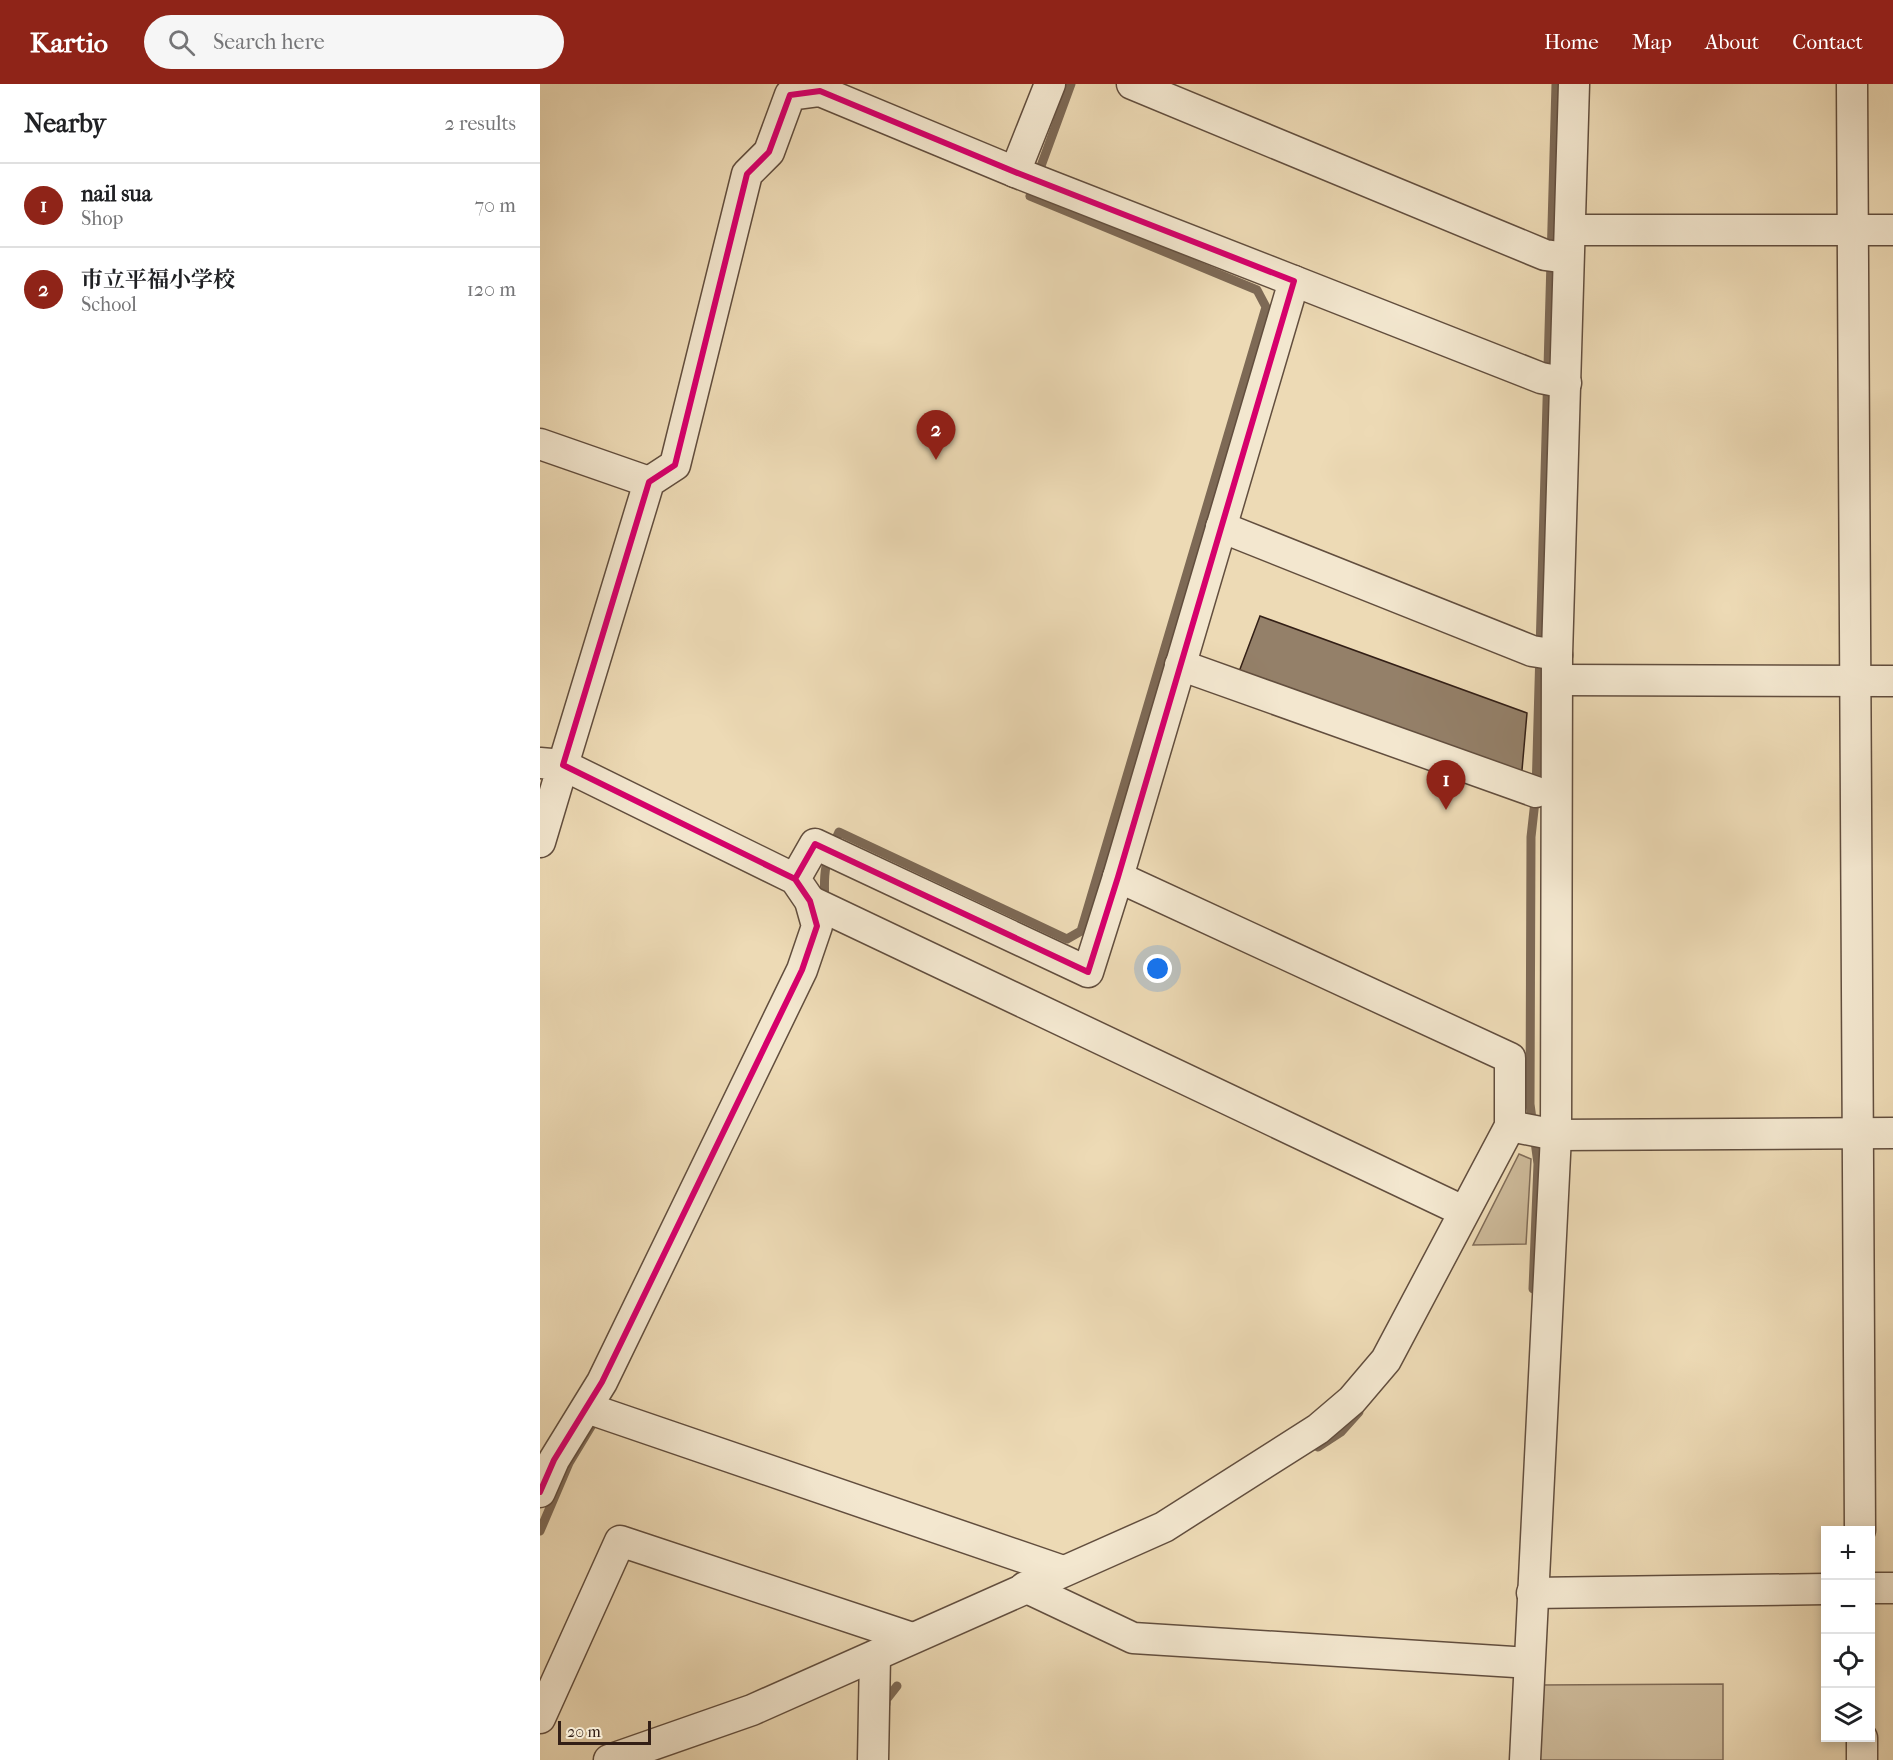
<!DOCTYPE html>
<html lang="en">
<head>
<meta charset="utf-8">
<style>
  body { margin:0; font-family:"IM FELL French Canon","Noto Serif JP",serif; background:#f6f6f6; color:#202124 }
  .controls { position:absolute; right:18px; bottom:18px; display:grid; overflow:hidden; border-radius:0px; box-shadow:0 3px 9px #0003 }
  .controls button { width:54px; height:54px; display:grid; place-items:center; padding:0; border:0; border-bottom:2px solid #e0e0e0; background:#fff; color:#202124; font:30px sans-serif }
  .scale { position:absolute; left:18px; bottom:15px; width:93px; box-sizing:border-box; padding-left:6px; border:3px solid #331f16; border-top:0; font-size:16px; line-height:21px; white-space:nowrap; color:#331f16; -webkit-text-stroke:4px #f3e7cf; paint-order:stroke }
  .you { position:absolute; left:618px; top:885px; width:21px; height:21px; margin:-15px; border:4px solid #fff; border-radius:50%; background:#1a73e8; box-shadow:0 0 0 9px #1a73e833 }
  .badge { display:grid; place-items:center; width:39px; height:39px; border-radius:50%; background:#8f2418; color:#fff; font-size:20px; font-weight:700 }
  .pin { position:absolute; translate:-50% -50px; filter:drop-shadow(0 2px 3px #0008) }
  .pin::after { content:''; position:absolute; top:32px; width:21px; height:18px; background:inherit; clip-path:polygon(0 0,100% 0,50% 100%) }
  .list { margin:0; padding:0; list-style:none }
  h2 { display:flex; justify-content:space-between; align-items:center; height:78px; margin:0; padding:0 24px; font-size:26px }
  h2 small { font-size:20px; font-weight:400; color:#757577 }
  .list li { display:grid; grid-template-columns:39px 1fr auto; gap:18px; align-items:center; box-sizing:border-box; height:84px; padding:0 24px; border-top:2px solid #e0e0e0 }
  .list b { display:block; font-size:22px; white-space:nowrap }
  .list p { margin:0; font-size:20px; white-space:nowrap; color:#757577 }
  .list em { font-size:20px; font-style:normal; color:#757577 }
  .icon { flex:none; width:33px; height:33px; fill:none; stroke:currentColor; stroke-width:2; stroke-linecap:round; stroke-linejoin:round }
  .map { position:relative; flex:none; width:1353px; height:1676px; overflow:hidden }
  header { display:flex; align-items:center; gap:36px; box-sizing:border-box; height:84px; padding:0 30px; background:#8f2418; color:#fff }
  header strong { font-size:28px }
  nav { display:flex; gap:33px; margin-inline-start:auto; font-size:21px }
  .search { width:420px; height:54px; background:#f6f6f6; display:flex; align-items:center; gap:15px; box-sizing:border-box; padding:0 21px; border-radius:33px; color:#757577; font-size:22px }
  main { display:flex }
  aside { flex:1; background:#fff }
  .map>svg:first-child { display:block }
</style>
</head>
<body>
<header>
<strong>Kartio</strong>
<div class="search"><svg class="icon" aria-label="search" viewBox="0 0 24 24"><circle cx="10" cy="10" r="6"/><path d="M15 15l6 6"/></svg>Search here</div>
<nav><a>Home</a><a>Map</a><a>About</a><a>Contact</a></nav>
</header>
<main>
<aside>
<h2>Nearby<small>2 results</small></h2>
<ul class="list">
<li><span class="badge">1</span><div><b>nail sua</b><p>Shop</p></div><em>70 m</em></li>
<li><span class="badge">2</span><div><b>市立平福小学校</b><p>School</p></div><em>120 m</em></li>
</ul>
</aside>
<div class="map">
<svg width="1353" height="1676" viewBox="0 0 1353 1676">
  <rect width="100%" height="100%" fill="#eddab5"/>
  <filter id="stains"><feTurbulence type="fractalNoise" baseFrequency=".00333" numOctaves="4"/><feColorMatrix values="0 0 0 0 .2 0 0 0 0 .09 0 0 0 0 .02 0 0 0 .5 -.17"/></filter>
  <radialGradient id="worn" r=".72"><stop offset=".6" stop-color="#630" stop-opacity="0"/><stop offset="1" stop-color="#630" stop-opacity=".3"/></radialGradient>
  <g fill="#cdba9a" stroke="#806c58" stroke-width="1.5">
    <polygon points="979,1070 991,1075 986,1160 933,1161"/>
    <polygon points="1183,1600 1183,1676 998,1676 999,1601"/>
  </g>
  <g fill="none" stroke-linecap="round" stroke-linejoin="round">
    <g stroke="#7d6955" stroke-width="9">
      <path d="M285 819C283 786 285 778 299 748L527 855 541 847 726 223 717 206 490 112 531 0"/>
      <polyline points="993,1205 998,1080 990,1020 991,753 996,708 1016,0"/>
      <polyline points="778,1363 801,1348 819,1328"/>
      <polyline points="0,1447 29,1379 58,1331"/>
      <polyline points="346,1620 346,1616 357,1602"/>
    </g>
  </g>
  <polygon fill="#948069" stroke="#331f16" stroke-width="1.5" points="720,532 987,629 982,686 970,693 697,593"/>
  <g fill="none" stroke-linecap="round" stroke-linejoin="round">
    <g stroke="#624e3e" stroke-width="33">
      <g id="minor">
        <polyline points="592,0 1005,171 1027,174"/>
        <polyline points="1312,0 1320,1446"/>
        <polyline points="475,88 510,0"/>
        <polyline points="1030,146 1353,146"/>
        <polyline points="754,197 1001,294 1026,299"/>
        <polyline points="0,360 109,398"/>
        <polyline points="681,443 992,567 1017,571"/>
        <polyline points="640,581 996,708"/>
        <polyline points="1018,596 1353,597"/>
        <polyline points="0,679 23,681 0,758"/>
        <polyline points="270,817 923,1127"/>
        <polyline points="970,1042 1016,1051 1353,1049"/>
        <polyline points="47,1324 523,1487"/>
        <polyline points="0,1408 14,1376 62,1298 262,886 277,842 270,817 255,795 23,681 109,398 135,381 207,90 229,68 250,11 280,7 475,88 754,197 578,793 548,888 275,760 255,795"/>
        <polyline points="485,1503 593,1554 989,1579"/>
        <polyline points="1330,1504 1353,1504"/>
        <polyline points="992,1509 1286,1505"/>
        <polyline points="0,1634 80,1457 372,1554"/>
        <polyline points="1322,1654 1322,1676"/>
        <polyline points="69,1676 212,1626 624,1443 778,1345 812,1316 846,1276 970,1042 970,974 578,793"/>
        <polyline points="333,1676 335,1572"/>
        <polyline points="985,1676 1016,1051 1017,571 1034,0"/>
      </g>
    </g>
    <use href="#minor" stroke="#f3e7cf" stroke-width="30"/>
    <g stroke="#f3e7cf" stroke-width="10">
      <polyline id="cycleway" points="0,1408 14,1376 62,1298 262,886 277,842 270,817 255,795 23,681 109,398 135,381 207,90 229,68 250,11 280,7 475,88 754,197 578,793 548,888 275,760 255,795"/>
    </g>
    <use href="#cycleway" stroke="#d6006c" stroke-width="6"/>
  </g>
  <rect width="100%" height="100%" filter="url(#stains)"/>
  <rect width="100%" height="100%" fill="url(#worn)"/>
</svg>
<div class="controls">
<button>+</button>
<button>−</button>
<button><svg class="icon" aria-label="locate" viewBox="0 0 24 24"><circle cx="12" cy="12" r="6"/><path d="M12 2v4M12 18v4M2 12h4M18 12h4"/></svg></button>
<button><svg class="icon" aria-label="layers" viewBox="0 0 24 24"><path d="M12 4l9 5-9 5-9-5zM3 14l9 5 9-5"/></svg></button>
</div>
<div class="scale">20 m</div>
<div class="you"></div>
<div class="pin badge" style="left:906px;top:726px">1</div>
<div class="pin badge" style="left:396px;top:376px">2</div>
</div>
</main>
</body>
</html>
